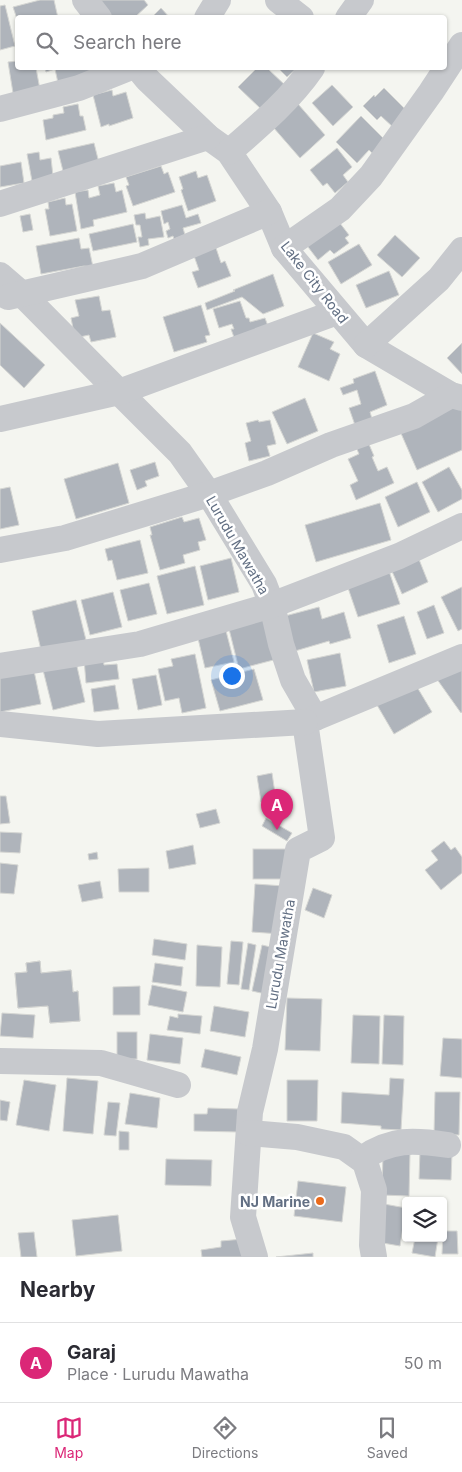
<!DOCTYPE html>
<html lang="en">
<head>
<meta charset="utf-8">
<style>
  body { margin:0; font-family:Inter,sans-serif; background:#f7f7f7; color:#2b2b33 }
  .controls { position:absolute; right:15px; bottom:15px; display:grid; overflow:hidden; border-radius:5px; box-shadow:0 1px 4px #0004 }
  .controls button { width:45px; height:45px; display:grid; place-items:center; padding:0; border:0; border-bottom:1px solid #e1e1e2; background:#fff; color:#2b2b33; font:25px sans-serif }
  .you { position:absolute; left:231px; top:675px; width:18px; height:18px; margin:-12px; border:4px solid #fff; border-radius:50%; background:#1a73e8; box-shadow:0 0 0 8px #1a73e833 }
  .badge { display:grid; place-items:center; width:32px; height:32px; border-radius:50%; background:#db2777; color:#fff; font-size:16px; font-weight:700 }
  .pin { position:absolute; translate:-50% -41px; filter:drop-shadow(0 1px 2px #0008) }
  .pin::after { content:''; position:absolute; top:26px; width:18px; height:15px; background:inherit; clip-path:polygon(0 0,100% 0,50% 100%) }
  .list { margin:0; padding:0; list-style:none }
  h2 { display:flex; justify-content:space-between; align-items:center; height:65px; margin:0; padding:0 20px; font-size:21px }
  h2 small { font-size:16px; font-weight:400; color:#7c7c81 }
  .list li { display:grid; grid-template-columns:32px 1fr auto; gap:15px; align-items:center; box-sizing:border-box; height:80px; padding:0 20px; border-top:1px solid #e1e1e2 }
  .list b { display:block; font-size:19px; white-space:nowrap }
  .list p { margin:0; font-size:16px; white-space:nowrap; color:#7c7c81 }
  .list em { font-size:16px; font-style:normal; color:#7c7c81 }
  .icon { flex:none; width:28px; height:28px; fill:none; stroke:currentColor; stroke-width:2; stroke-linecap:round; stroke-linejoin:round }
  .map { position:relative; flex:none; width:462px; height:1257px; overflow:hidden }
  .search { position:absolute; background:#fff; box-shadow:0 1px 4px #0004; left:15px; right:15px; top:15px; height:55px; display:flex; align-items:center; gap:12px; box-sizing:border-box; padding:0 18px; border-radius:5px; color:#7c7c81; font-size:19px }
  .sheet { height:145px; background:#fff }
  nav { display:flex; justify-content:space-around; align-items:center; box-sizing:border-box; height:70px; border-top:1px solid #e1e1e2; background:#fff; font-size:14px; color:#7c7c81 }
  nav a { display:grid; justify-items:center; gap:2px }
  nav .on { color:#db2777 }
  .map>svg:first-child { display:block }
</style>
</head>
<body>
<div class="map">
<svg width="462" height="1257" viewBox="0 0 462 1257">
  <rect width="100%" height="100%" fill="#f4f5f0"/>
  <g fill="#afb4bb" stroke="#d5d6d3">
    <polygon points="40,0 54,0 58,18 18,18 18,22 13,7"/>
    <polygon points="97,0 144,0 148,5 134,18 113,18"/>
    <polygon points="5,5 15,46 0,50 0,6"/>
    <polygon points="161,8 170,18 151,18"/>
    <polygon points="18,61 18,68 36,68 41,95 14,99 8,62"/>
    <polygon points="45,68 92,68 93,75 58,83 55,69 46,72"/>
    <polygon points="257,68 267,68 287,87 263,111 238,87"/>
    <polygon points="278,68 297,68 287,77"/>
    <polygon points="332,85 353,107 333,126 312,103"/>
    <polygon points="384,88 409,113 394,128 381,116 377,120 363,106 374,95 375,97"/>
    <polygon points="112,90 113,96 126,92 133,118 109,126 109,124 101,127 93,95"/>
    <polygon points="78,104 80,116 83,116 86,130 46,140 43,120 53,118 53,115 64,113 63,107"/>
    <polygon points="298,104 325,135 300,158 273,127"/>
    <polygon points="361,116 385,140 372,153 369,150 357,163 336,142"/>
    <polygon points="94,143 99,163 63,171 58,151"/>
    <polygon points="337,148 352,167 343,175 348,182 335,193 327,183 323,186 310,170"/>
    <polygon points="39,152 40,160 51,158 53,176 32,181 27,154"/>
    <polygon points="21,162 24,183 0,187 0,166"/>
    <polygon points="161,166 164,174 168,172 175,192 133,206 126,186 129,185 126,177"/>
    <polygon points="196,171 198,178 207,175 216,201 188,211 181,190 183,189 179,177"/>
    <polygon points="114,183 116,192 122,190 127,212 93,220 94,226 81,229 75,192 88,190 89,198 100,195 98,186"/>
    <polygon points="65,198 66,205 72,204 77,231 50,236 45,209 49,209 48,202"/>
    <polygon points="182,205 186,218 198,214 201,223 183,228 185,235 174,239 173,236 168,238 166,231 170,229 168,222 164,224 161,211"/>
    <polygon points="145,213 146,219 160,216 164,237 148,239 149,245 140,247 138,237 142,237 140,225 136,225 134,215"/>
    <polygon points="30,214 33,230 23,232 20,216"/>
    <polygon points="336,218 349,235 345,238 349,243 334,254 330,250 318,260 305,243"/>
    <polygon points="133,224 137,242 93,251 89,234"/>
    <polygon points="395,235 420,258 402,277 377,255"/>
    <polygon points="79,238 81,249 89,248 93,267 84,266 41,274 36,246"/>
    <polygon points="359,244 372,265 341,284 328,262"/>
    <polygon points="215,245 221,263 225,261 231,276 198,288 192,272 199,270 193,253"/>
    <polygon points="389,271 399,295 366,308 356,285"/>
    <polygon points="273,274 284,306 263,314 242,297 207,310 205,303 235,291 233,290"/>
    <polygon points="99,296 102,311 110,310 116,337 91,342 89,335 75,338 71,318 79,316 75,300"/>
    <polygon points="240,301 246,318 249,318 250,322 265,318 269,329 235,340 231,329 234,329 232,324 219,328 213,309"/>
    <polygon points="201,305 210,335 205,336 207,342 174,352 163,317"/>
    <polygon points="0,323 45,365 24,388 0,365"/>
    <polygon points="313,333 334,342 330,349 340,354 329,381 298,367"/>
    <polygon points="462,343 462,374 447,358"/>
    <polygon points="375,371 387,405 370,412 373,422 356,428 349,408 361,404 357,390 343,395 340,388 354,383 353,379"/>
    <polygon points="305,398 318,431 287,444 272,412"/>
    <polygon points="462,403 462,450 417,470 400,431"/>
    <polygon points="258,420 259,422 270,420 276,444 267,446 270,456 249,461 245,443 251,441 246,423"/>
    <polygon points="368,442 374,456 372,457 378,471 387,467 394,483 356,500 350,485 358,481 348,459 359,454 356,447"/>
    <polygon points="155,462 159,476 145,481 147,486 137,490 130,470"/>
    <polygon points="118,463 129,503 76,519 64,479"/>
    <polygon points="449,467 462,490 462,499 438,512 422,482"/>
    <polygon points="417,482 430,512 398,527 385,497"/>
    <polygon points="10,487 19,525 0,529 0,489"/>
    <polygon points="380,503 391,540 316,562 305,525"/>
    <polygon points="182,517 184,522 199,518 206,540 198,542 200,550 183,555 185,563 160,570 150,535 152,535 150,527"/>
    <polygon points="140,540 148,573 117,580 112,560 108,561 105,549"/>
    <polygon points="418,557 428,582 402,594 391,569"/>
    <polygon points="231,558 239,592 208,600 200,566"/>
    <polygon points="195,566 204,605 167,614 157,576"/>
    <polygon points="388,568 400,604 358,617 346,582"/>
    <polygon points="149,583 157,614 128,621 120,590"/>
    <polygon points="462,587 462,629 458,631 441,597"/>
    <polygon points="113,592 122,627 90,635 81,600"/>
    <polygon points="76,600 86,640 41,650 32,611"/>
    <polygon points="434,605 444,633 427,639 417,612"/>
    <polygon points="319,607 322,619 344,612 351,638 330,644 329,641 295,651 285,616"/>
    <polygon points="273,614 285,657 239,669 228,625"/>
    <polygon points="404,616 416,654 389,663 377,625"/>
    <polygon points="225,627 234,662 205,668 197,634"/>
    <polygon points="340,653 346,686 314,692 307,660"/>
    <polygon points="195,654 206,708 182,713 179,698 165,701 158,669 173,666 171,659"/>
    <polygon points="103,657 104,665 117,664 119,679 86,683 84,659"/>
    <polygon points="76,662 85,702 53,710 43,670"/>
    <polygon points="33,666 41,704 0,712 0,672"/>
    <polygon points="462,668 462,712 461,713 434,675"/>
    <polygon points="254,669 263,700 220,711 211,680"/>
    <polygon points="156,675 162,705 138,710 132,679"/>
    <polygon points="414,682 432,712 394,734 377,705"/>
    <polygon points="115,685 119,709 94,712 91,689"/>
    <polygon points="272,773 276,800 261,802 257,776"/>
    <polygon points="0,796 6,796 10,823 0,824"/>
    <polygon points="216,809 220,823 200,828 196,814"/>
    <polygon points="266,818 292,833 287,841 262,826"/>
    <polygon points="0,832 22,833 20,853 0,852"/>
    <polygon points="444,841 451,850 455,847 462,857 462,873 441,890 425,870 438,860 431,851"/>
    <polygon points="193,845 196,864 169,869 166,851"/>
    <rect x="253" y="849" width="35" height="30"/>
    <polygon points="97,852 98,859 89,860 88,854"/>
    <polygon points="0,863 18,865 14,894 0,893"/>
    <polygon points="149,868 149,892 119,892 118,869"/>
    <polygon points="100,881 103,898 82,902 78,885"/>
    <polygon points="255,884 284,886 281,934 252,932"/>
    <polygon points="313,888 332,895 324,918 305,910"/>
    <polygon points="154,939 187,944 185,960 152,955"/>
    <polygon points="231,941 243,942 239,985 227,984"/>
    <polygon points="248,943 256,945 249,990 241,989"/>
    <polygon points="197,945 222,947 220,987 196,986"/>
    <polygon points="262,945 279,949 270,995 252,991"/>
    <polygon points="40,961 41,973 71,970 73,992 78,991 80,1021 50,1023 48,1006 18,1008 15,973 27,972 26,963"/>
    <polygon points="40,961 41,973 71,970 73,992 78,991 80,1021 50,1023 48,1006 18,1008 15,973 27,972 26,963"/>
    <polygon points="155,963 183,967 181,986 152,982"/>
    <polygon points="152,985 187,992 183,1012 148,1005"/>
    <polygon points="140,986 140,1015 113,1015 113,987"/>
    <polygon points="287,998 322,999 320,1051 285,1050"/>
    <polygon points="214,1006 249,1012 245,1037 210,1031"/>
    <polygon points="2,1013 35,1015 33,1038 0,1036"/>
    <polygon points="178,1014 202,1016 200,1034 167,1030 170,1016 178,1018"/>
    <polygon points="353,1015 380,1016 379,1064 351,1063"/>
    <polygon points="384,1015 404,1016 403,1065 382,1064"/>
    <rect x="117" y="1032" width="20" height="27"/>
    <polygon points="150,1034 183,1038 180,1064 147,1060"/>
    <polygon points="443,1038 462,1039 462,1078 440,1076"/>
    <polygon points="205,1049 241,1057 237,1075 201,1067"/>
    <polygon points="67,1078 98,1081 93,1134 63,1131"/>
    <polygon points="390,1078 404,1079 401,1130 381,1129 381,1126 341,1123 342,1092 389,1095"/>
    <polygon points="24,1080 56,1085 49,1131 16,1125"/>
    <polygon points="287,1080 318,1080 317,1121 287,1121"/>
    <polygon points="435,1092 460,1092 459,1135 434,1134"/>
    <polygon points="130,1093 160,1098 157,1128 125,1124"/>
    <polygon points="0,1100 10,1102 7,1121 0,1120"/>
    <polygon points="108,1102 120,1103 116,1136 104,1135"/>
    <polygon points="208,1108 239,1109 238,1132 194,1131 194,1114 207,1114"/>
    <polygon points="119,1131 129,1132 129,1150 119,1150"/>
    <polygon points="420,1151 452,1152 451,1180 419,1179"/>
    <polygon points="383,1152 410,1153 409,1196 382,1195"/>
    <polygon points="166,1159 212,1160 211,1186 165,1185"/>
    <polygon points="298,1181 346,1187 342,1222 294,1216"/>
    <polygon points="384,1204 406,1208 400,1246 377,1242"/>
    <polygon points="118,1215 122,1251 76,1256 72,1220"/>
    <polygon points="443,1231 457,1231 458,1254 442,1254"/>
    <polygon points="34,1232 37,1257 21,1257 18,1233"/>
    <polygon points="415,1238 438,1238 435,1257 412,1253"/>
    <polygon points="243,1239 245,1257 202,1257 201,1250 221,1247 221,1241"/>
    <polygon points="313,1253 313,1257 276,1257"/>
  </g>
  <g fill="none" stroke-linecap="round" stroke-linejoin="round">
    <g stroke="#c7c9cd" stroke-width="26">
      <polyline points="85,0 99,18"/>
      <polyline points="278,0 301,18"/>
      <polyline points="207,18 218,0"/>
      <polyline points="348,18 361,0"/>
      <polyline points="138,68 147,79 208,137 229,152 269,212 284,248 366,345 451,395 462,398"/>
      <polyline points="0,109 79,88 129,68"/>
      <path d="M229 152C259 126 290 100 312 68"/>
      <polyline points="0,204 208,137"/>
      <polyline points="284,248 340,209 371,176 431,92 462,45"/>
      <polyline points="0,275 22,294 119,392 180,453 209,494 264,584 272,605 281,644 293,680 315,718 305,722 322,838 298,850 265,1049 250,1112 243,1217 255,1257"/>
      <polyline points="8,297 142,266 269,212"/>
      <polyline points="366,345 439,279 462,250"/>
      <polyline points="0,419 119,392 337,312"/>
      <polyline points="0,550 65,538 209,494 267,473 331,445 414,416 451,395"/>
      <polyline points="0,666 140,644 272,605 399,556 462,526"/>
      <polyline points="315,718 462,657"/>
      <polyline points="0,724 98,734 305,722"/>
      <polyline points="0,1061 101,1063 178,1085"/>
      <polyline points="249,1133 297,1137 344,1147 365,1162 374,1190 372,1245 374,1257"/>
      <path d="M362 1159C390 1138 415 1140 448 1145"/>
    </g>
  </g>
  <circle fill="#ea6a1b" stroke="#fff" stroke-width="2" cx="320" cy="1201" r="5"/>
  <g text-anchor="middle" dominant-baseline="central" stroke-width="5" stroke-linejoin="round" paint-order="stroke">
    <g font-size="14" fill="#626f83" stroke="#fff">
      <text transform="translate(315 282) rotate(52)">Lake City Road</text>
      <text transform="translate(238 545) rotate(60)">Lurudu Mawatha</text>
      <text transform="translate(280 954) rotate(-80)">Lurudu Mawatha</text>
    </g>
    <g font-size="14" font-weight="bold" fill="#626f83" stroke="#fff" text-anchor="end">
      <text x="310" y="1201">NJ Marine</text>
    </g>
  </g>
</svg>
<div class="controls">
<button><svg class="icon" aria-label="layers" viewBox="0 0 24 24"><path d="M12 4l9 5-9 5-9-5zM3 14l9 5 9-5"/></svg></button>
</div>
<div class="you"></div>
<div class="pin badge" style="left:277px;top:830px">A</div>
<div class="search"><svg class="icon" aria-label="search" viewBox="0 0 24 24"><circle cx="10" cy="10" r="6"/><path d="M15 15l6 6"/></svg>Search here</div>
</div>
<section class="sheet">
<h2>Nearby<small></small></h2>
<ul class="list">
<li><span class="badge">A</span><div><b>Garaj</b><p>Place · Lurudu Mawatha</p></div><em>50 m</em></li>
</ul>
</section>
<nav>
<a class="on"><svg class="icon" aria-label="map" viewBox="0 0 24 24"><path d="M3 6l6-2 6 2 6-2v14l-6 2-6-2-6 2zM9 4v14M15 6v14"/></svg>Map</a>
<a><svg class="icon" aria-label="directions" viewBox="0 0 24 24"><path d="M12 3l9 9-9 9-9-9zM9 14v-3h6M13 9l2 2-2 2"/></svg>Directions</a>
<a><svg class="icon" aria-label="saved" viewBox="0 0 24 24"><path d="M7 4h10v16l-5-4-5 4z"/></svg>Saved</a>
</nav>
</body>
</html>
